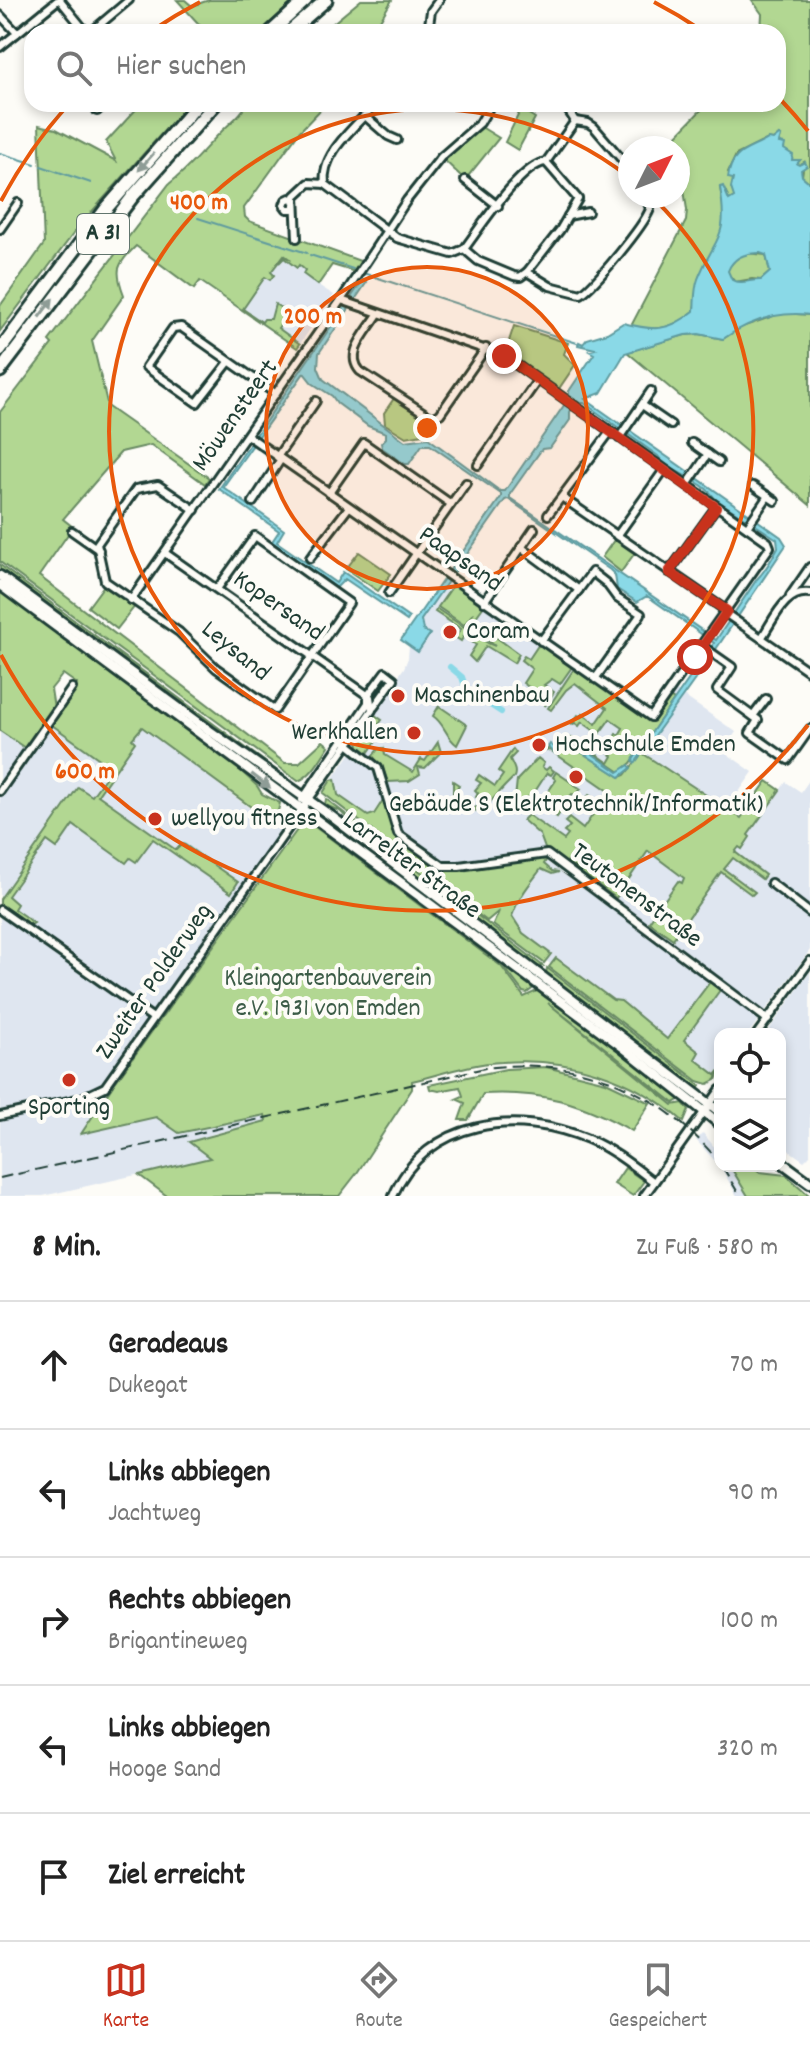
<!DOCTYPE html>
<html lang="de">
<head>
<meta charset="utf-8">
<style>
  body { margin:0; font-family:Dekko,sans-serif; background:#f6f6f6; color:#222 }
  .controls { position:absolute; right:24px; bottom:24px; display:grid; overflow:hidden; border-radius:16px; box-shadow:0 4px 12px #0003 }
  .controls button { width:72px; height:72px; display:grid; place-items:center; padding:0; border:0; border-bottom:2px solid #e0e0e0; background:#fff; color:#222; font:40px sans-serif }
  .compass { position:absolute; left:618px; top:136px; width:72px; height:72px; border-radius:50%; background:#fff; box-shadow:0 4px 12px #0003; rotate:48deg }
  .stop { position:absolute; width:24px; height:24px; margin:-18px; border:6px solid #c8321e; border-radius:50%; background:#fff }
  .stop.end { background:#c8321e; border-color:#fff; box-shadow:0 2px 8px #0008 }
  .list { margin:0; padding:0; list-style:none }
  h2 { display:flex; justify-content:space-between; align-items:center; height:104px; margin:0; padding:0 32px; font-size:34px }
  h2 small { font-size:26px; font-weight:400; color:#767676 }
  .list li { display:grid; grid-template-columns:52px 1fr auto; gap:24px; align-items:center; box-sizing:border-box; height:128px; padding:0 32px; border-top:2px solid #e0e0e0 }
  .list b { display:block; font-size:30px; white-space:nowrap }
  .list p { margin:0; font-size:26px; white-space:nowrap; color:#767676 }
  .list em { font-size:26px; font-style:normal; color:#767676 }
  .icon { flex:none; width:44px; height:44px; fill:none; stroke:currentColor; stroke-width:2; stroke-linecap:round; stroke-linejoin:round }
  .map { position:relative; flex:none; width:810px; height:1196px; overflow:hidden }
  .search { position:absolute; background:#fff; box-shadow:0 4px 12px #0003; left:24px; right:24px; top:24px; height:88px; display:flex; align-items:center; gap:20px; box-sizing:border-box; padding:0 28px; border-radius:24px; color:#767676; font-size:30px }
  .sheet { height:744px; background:#fff }
  nav { display:flex; justify-content:space-around; align-items:center; box-sizing:border-box; height:112px; border-top:2px solid #e0e0e0; background:#fff; font-size:22px; color:#767676 }
  nav a { display:grid; justify-items:center; gap:4px }
  nav .on { color:#c8321e }
  .map>svg:first-child { display:block }
</style>
</head>
<body>
<div class="map">
<svg width="810" height="1196" viewBox="0 0 810 1196">
  <rect width="100%" height="100%" fill="#fdfcf7"/>
  <filter id="ink" filterUnits="userSpaceOnUse"><feTurbulence type="fractalNoise" baseFrequency=".0125" numOctaves="2"/><feDisplacementMap in="SourceGraphic" scale="16" xChannelSelector="R" yChannelSelector="G"/><feConvolveMatrix kernelMatrix="1 2 1 2 8 2 1 2 1" color-interpolation-filters="sRGB"/></filter>
  <g filter="url(#ink)">
    <g fill="#dfe6f0">
      <polygon points="234,232 331,265 318,285 334,295 297,348 200,281"/>
      <polygon points="452,578 651,716 672,688 736,732 723,751 753,772 727,809 640,752 622,774 624,777 564,866 546,854 499,911 443,866 403,838 384,797 371,816 366,816 338,795 335,781 332,779 354,749 349,744 404,668 408,658 409,646 418,652 430,634 423,630 421,620"/>
      <polygon points="48,722 112,768 142,727 271,824 284,831 110,1082 114,1084 81,1133 156,1117 232,1122 266,1115 267,1121 213,1134 190,1143 211,1158 43,1196 0,1196 0,1119 58,1106 0,1116 0,731 28,750"/>
      <polygon points="810,779 810,950 748,1034 720,1034 720,1074 716,1080 606,1006 520,941 501,923 547,862 607,906 616,898 648,850 684,878 682,883 679,881 673,939 786,782 801,792"/>
      <polygon points="810,972 810,1155 804,1161 780,1144 780,1034 766,1034"/>
      <polygon points="703,1133 720,1154 720,1166 730,1166 748,1196 737,1196 722,1169 696,1140"/>
    </g>
    <g fill="#b2d792" stroke="#688a63" stroke-width="2">
      <polygon points="177,0 185,0 192,6 209,0 295,0 260,32 206,32"/>
      <polygon points="361,0 392,0 373,32 327,32 331,25"/>
      <path d="M752 0H810V183L802 176 804 162 799 165 796 164 800 160H792L779 143 781 136 779 135 773 140 768 139 736 155 728 172 734 178V197L729 201 726 192 720 188 725 214 723 228 720 240 699 277 694 311C675 328 656 332 631 326L686 221 687 210 678 148 666 146 707 104H778V32H761L762 14Z"/>
      <polygon points="141,104 188,104 80,225 0,331 0,306 44,244 39,125 56,129 116,161 106,142"/>
      <path d="M247 104H326L299 132 244 208 245 217 249 221 360 261H367L359 273 332 265 318 285 303 274 305 270 299 265 297 268 284 258 279 263 284 256 291 260 284 255 271 272 274 275 270 280 265 277 243 309 262 322 264 319H271L275 304 301 321 298 325 286 317 278 328 300 344 297 348 200 281 194 289 136 246C117 265 114 269 124 295L92 341 108 407 209 478 205 484 151 445 121 452 63 519 73 527 39 576 285 763H299L323 741 329 746C321 758 312 776 298 781L0 562V412L52 344 49 341 169 184C191 167 202 151 221 132 230 123 241 115 247 104Z"/>
      <polygon points="521,109 535,118 518,150 505,142"/>
      <polygon points="478,125 499,138 465,180 441,157"/>
      <polygon points="746,253 766,255 770,272 761,280 752,279 735,282 728,274 728,268 737,258"/>
      <polygon points="782,313 810,315 810,505 627,352 685,335 699,334 723,339 739,328"/>
      <polygon points="514,326 568,343 564,354 575,365 556,393 504,356"/>
      <polygon points="397,394 432,418 432,428 428,433 406,437 385,424 384,413"/>
      <polygon points="617,536 637,550 621,572 602,557"/>
      <polygon points="359,552 391,574 378,591 346,569"/>
      <polygon points="0,565 284,776 294,785 199,719 0,572"/>
      <polygon points="456,581 486,603 468,628 465,626 474,612 464,625 438,607"/>
      <polygon points="105,584 135,606 117,629 88,607"/>
      <polygon points="0,589 226,757 257,786 262,794 280,803 276,819 270,821 142,727 132,739 135,742 98,795 176,850 182,844 185,845 238,882 231,893 153,839 136,862 130,858 126,863 73,825 57,848 47,841 8,896 17,904 14,909 34,923 31,925 0,904 0,899 78,787 92,796 112,768 52,725 77,684 63,674 51,689 54,708 25,748 0,731"/>
      <polygon points="437,609 488,643 495,646 489,641 493,635 519,654 514,663 486,646 475,662 469,656 476,645 464,636 461,641 455,637 461,629 435,612"/>
      <polygon points="541,641 574,664 560,684 552,679 544,685 554,692 545,706 546,695 541,692 537,693 523,683 532,669 521,660 524,656 529,659"/>
      <polygon points="576,666 651,716 667,695 674,700 631,763 620,772 580,745 566,747 568,743 563,740 565,736 576,740 609,763 613,756 606,751 616,734 619,735 623,728 610,719 599,734 582,722 579,726 575,723 571,725 578,715 581,717 583,714 596,724 607,708 575,683 566,690 551,710 548,708"/>
      <path d="M439 706 467 725 457 745C445 736 445 724 433 716Z"/>
      <polygon points="375,715 382,720 376,728 382,733 368,753 359,746 358,740"/>
      <polygon points="438,742 441,752 425,768 418,767 420,774 409,781 388,782 383,769 373,756 378,749 384,748 385,755 413,772 421,759 425,761"/>
      <path d="M548 747 556 753 578 750 620 777 625 775 642 753 741 818 767 781 780 790 748 835 750 837 742 849 739 847 735 852 765 875 762 879 733 858 724 869 755 892 752 895 721 872 673 939 649 922 678 881 682 883 684 878 648 851 616 898 568 863 569 859 564 866 552 857H545L547 859 544 864 552 871 559 872 552 874 541 869C529 885 518 898 512 916L523 933 551 954 544 963 493 925 499 911 487 921 390 849 371 830 323 793 331 780 335 779 338 795 368 816 374 814 385 797 396 831 443 866 547 854 540 835 523 820 528 815 564 840 568 835 564 832 570 826 565 822 569 818 583 829 596 810 585 800 589 795 601 803 609 791 550 750 545 751Z"/>
      <path d="M513 749 516 753 510 759C512 765 517 770 514 777 513 778 506 785 505 786 489 803 478 822 453 803V781L459 785 455 791 456 795 468 801 469 809 485 805 483 798 476 797 478 793 475 790 481 783 476 780 479 775 495 786 503 775 498 771Z"/>
      <polygon points="538,758 544,763 542,767 546,770 549,767 554,771 551,775 547,773 534,793 537,796 534,801 528,797 524,805 515,799 517,780"/>
      <polygon points="556,772 581,789 576,795 572,794 561,807 562,810 557,817 536,802 539,797 543,799 556,780 553,777"/>
      <polygon points="326,799 543,966 536,967 387,857 340,811 325,805"/>
      <polygon points="317,812 567,998 612,1034 315,815"/>
      <polygon points="308,818 531,982 532,989 527,993 523,992 500,962 310,822 302,819"/>
      <path d="M302 823 311 824 501 966 524 997 539 990 543 991 681 1099 674 1103 548 1003 673 1105 683 1103 689 1110 684 1122C633 1077 569 1057 502 1062 472 1063 441 1074 412 1081V1089L357 1173 339 1196H167L139 1175 210 1158 189 1142 266 1121 265 1115 179 1133 156 1117 81 1134 114 1084Z"/>
      <polygon points="556,958 613,1000 621,1001 667,1039 710,982 720,990 684,1040 699,1052 695,1059 716,1075 720,1070 716,1080 708,1084 698,1081 549,967"/>
      <polygon points="547,968 696,1082 700,1085 698,1090 546,974"/>
      <path d="M546 1067 606 1082 650 1103 632 1131C581 1102 542 1091 483 1094L468 1120H459L465 1103 456 1099 463 1096 460 1087 439 1091 430 1089 429 1085 506 1069Z"/>
      <polygon points="730,1166 752,1166 760,1172 786,1175 810,1196 748,1196"/>
      <polygon points="625,1168 644,1181 633,1196 614,1184"/>
    </g>
    <g fill="#8ad9e7" stroke="#5f9b9f" stroke-width="2" fill-rule="evenodd">
      <path d="M779 135 781 136 779 143 785 144 784 149 793 155 792 160H800L797 164 799 165 805 162 807 166 801 170 802 176 810 183V315C778 311 750 320 723 339L699 334 685 335 625 353 601 393 585 399 781 537 786 545 704 667 635 763 633 760 638 752 714 643 647 596 637 602 617 589 615 575 610 570 508 499 505 500 421 620 423 630 430 634 418 652 401 640 501 497V494L430 445H422L409 464H405L382 448 381 443 386 438V433L368 426 337 403 332 396 312 383 304 373 223 487 284 530 277 542 336 583 343 572 409 618 407 621 345 579 336 588 271 543 279 531 219 489 363 280 367 282 319 353 318 367 323 379 405 441 428 438 500 491H505L569 398V391L594 354 589 351 595 349 578 345 579 342 583 344 587 339 607 333 623 323C654 331 668 332 694 311 695 300 694 290 698 279 715 235 729 241 720 187L723 186 729 200 734 197 731 188 733 179 728 178C731 150 749 151 768 139L773 140ZM760 253 766 255 770 272 761 280C752 279 740 285 732 280L728 271C733 257 745 253 760 253ZM576 403H584L658 456C670 474 702 478 715 499L777 539 778 547C773 557 765 571 757 579L716 640 510 498V494L542 449 550 448 570 420V412Z"/>
      <polygon points="550,744 557,749 580,745 618,772 629,765 631,768 620,777 578,750 555,753 548,747"/>
    </g>
    <g fill="none" stroke-linecap="round" stroke-linejoin="round">
      <g stroke="#5f9b9f" stroke-width="2">
        <polyline points="0,153 35,164"/>
        <polyline points="41,166 91,183"/>
        <polyline points="198,218 307,253"/>
        <polyline points="310,255 353,269"/>
        <polyline points="363,273 577,343"/>
      </g>
      <g stroke="#8ad9e7" stroke-width="6">
        <polyline points="450,667 462,677 466,689"/>
        <polyline points="470,692 501,712"/>
      </g>
      <g stroke="#1f3d34" stroke-width="12">
        <g id="street">
          <polyline points="60,0 86,32"/>
          <polyline points="0,15 17,33"/>
          <polyline points="91,32 129,0"/>
          <polyline points="428,32 431,11 439,0"/>
          <polyline points="545,32 546,31"/>
          <polyline points="0,47 58,0"/>
          <polyline points="564,104 575,121 588,123 594,127 630,169"/>
          <polyline points="97,111 104,104"/>
          <polyline points="365,116 388,136 397,140"/>
          <polyline points="465,180 498,206"/>
          <path d="M325 184C320 153 357 126 375 104"/>
          <polyline points="295,201 290,198 286,200 284,205 287,209 292,209 295,205"/>
          <polyline points="568,216 588,212"/>
          <polyline points="0,229 18,203"/>
          <path d="M297 238 295 196 309 183 325 184 397 238 452 254 464 249 478 261 514 276 520 277 527 272 550 286 581 294C595 285 644 226 650 209L646 196"/>
          <path d="M464 249C480 228 521 164 546 162L575 121"/>
          <polyline points="527,272 560,230 578,199 546,162"/>
          <path d="M378 314C368 331 344 353 360 371L432 418V428"/>
          <polyline points="229,362 197,403 146,367 173,328 181,327 276,394"/>
          <polyline points="642,405 671,425"/>
          <polyline points="432,418 440,414 486,348"/>
          <polyline points="247,435 651,717 770,547 768,542 504,356 341,300"/>
          <polyline points="619,438 651,391"/>
          <polyline points="692,443 719,462"/>
          <polyline points="277,457 316,401"/>
          <polyline points="478,465 537,381"/>
          <polyline points="687,485 708,454"/>
          <polyline points="753,486 775,501"/>
          <polyline points="329,493 364,443 451,504"/>
          <polyline points="563,498 727,611"/>
          <polyline points="253,502 281,459"/>
          <polyline points="195,510 158,485 136,489 97,544 105,581 179,632 216,668 275,710 349,603 255,536 217,589"/>
          <polyline points="548,515 610,432"/>
          <polyline points="747,527 768,496"/>
          <polyline points="72,531 99,550"/>
          <polyline points="617,536 664,470"/>
          <polyline points="521,547 579,590"/>
          <polyline points="416,554 466,483"/>
          <polyline points="310,558 349,507"/>
          <polyline points="669,572 716,507"/>
          <polyline points="389,593 416,554"/>
          <polyline points="790,596 810,567"/>
          <polyline points="131,600 341,300 407,200 441,157 480,123 491,104"/>
          <polyline points="484,602 534,529"/>
          <polyline points="725,613 810,672"/>
          <path d="M762 637C774 620 785 589 810 593"/>
          <polyline points="541,641 592,572 606,583 617,598 641,614 595,679"/>
          <polyline points="702,646 732,667 717,690 758,720 750,733 788,760 810,729"/>
          <polyline points="753,716 766,699"/>
          <polyline points="343,740 378,768 398,834 443,866 459,866 547,854 768,1020"/>
          <polyline points="0,791 72,688"/>
          <polyline points="302,800 368,703 368,695 385,672 394,679 374,707"/>
          <polyline points="771,883 810,913"/>
          <polyline points="0,910 153,1018"/>
          <polyline points="757,1034 810,961"/>
          <polyline points="0,1116 82,1098 105,1087 372,710 370,697 165,553"/>
          <path d="M393 1196C426 1119 518 1109 588 1139 612 1149 633 1166 654 1182"/>
          <polyline points="644,1196 720,1090"/>
        </g>
      </g>
      <g stroke="#1f3d34" stroke-width="14">
        <g id="secondary">
          <polyline points="0,576 210,731 331,816 720,1112"/>
          <polyline points="0,585 624,1048 720,1124"/>
          <polyline points="780,1161 810,1183"/>
        </g>
      </g>
      <g stroke="#1f3d34" stroke-width="17">
        <g id="highway">
          <polyline points="271,32 306,0"/>
          <polyline points="289,32 326,0"/>
          <polyline points="0,350 105,210 198,104"/>
          <polyline points="0,371 133,196 215,104"/>
        </g>
      </g>
      <use href="#street" stroke="#fdfcf7" stroke-width="6"/>
      <use href="#secondary" stroke="#fdfcf7" stroke-width="8"/>
      <use href="#highway" stroke="#fdfcf7" stroke-width="11"/>
      <g stroke="#1f3d34" stroke-width="2" stroke-dasharray="12 6" stroke-linecap="butt">
        <polyline points="722,1166 740,1196"/>
        <path d="M0 1178 485 1068C580 1056 659 1088 720 1163"/>
      </g>
    </g>
    <defs><path id="oneway-solid" d="M-6-.8H1V-3.2L6.5 0L1 3.2V.8H-6Z" transform="scale(2)"/></defs>
    <g fill="#8e9c96">
      <use href="#oneway-solid" transform="translate(146 162) rotate(131)"/>
      <use href="#oneway-solid" transform="translate(46 308) rotate(-53)"/>
      <use href="#oneway-solid" transform="translate(261 781) rotate(37)"/>
    </g>
  </g>
  <g fill="none" stroke-linecap="round" stroke-linejoin="round" filter="url(#ink)">
    <polyline stroke="#c8321e" stroke-width="10" points="504,356 716,507 669,572 727,611 695,657"/>
  </g>
  <circle cx="427" cy="428" r="161" fill="#e8590c" fill-opacity=".12"/>
  <g fill="none" stroke="#e8590c" stroke-width="4">
    <circle cx="427" cy="428" r="161"/>
    <path d="M651 196A322 322 0 1 1 630 178"/>
    <path d="M808 725A483 483 0 0 1 1 655M1 201A483 483 0 0 1 68 105M153 30A483 483 0 0 1 200 2M654 2A483 483 0 0 1 701 30M780 99A483 483 0 0 1 808 131"/>
  </g>
  <g fill="#c8321e" stroke="#fdfcf7" stroke-width="3">
    <circle cx="450" cy="632" r="8"/>
    <circle cx="398" cy="696" r="8"/>
    <circle cx="414" cy="733" r="8"/>
    <circle cx="539" cy="745" r="8"/>
    <circle cx="576" cy="777" r="8"/>
    <circle cx="155" cy="819" r="8"/>
    <circle cx="69" cy="1080" r="8"/>
  </g>
  <g text-anchor="middle" dominant-baseline="central" stroke-width="8" stroke-linejoin="round" paint-order="stroke">
    <rect fill="#fdfcf7" stroke="#62766e" stroke-width="2" x="77" y="214" width="52" height="40" rx="6"/>
    <g font-size="24" font-weight="bold" fill="#1f3d34">
      <text x="103" y="234">A 31</text>
    </g>
    <g font-size="26" fill="#1f3d34" stroke="#fdfcf7">
      <text transform="translate(236 416) rotate(-55)">Möwensteert</text>
      <text transform="translate(460 560) rotate(35)">Paapsand</text>
      <text transform="translate(278 607) rotate(35)">Kopersand</text>
      <text transform="translate(235 652) rotate(39)">Leysand</text>
      <text transform="translate(411 866) rotate(36)">Larrelter Straße</text>
      <text transform="translate(636 896) rotate(37)">Teutonenstraße</text>
      <text transform="translate(155 982) rotate(-55)">Zweiter Polderweg</text>
    </g>
    <g font-size="26" fill="#1f3d34" stroke="#fdfcf7" text-anchor="start">
      <text x="466" y="632">Coram</text>
      <text x="414" y="696">Maschinenbau</text>
      <text x="398" y="733" text-anchor="end">Werkhallen</text>
      <text x="555" y="745">Hochschule Emden</text>
      <text x="576" y="805" text-anchor="middle">Gebäude S (Elektrotechnik/Informatik)</text>
      <text x="171" y="819">wellyou fitness</text>
      <text x="69" y="1108" text-anchor="middle">Sporting</text>
    </g>
    <g font-size="26" fill="#3c5c47" stroke="#fdfcf7">
      <text x="328" y="979">Kleingartenbauverein<tspan x="328" dy="30">e.V. 1931 von Emden</tspan></text>
    </g>
  </g>
  <circle cx="427" cy="428" r="12" fill="#e8590c" stroke="#fdfcf7" stroke-width="4"/>
  <g font-size="24" text-anchor="middle" font-weight="bold" fill="#e8590c" stroke="#fdfcf7" stroke-width="8" stroke-linejoin="round" paint-order="stroke">
    <text x="199" y="209">400 m</text>
    <text x="313" y="323">200 m</text>
    <text x="85" y="778">600 m</text>
  </g>
</svg>
<div class="controls">
<button><svg class="icon" aria-label="locate" viewBox="0 0 24 24"><circle cx="12" cy="12" r="6"/><path d="M12 2v4M12 18v4M2 12h4M18 12h4"/></svg></button>
<button><svg class="icon" aria-label="layers" viewBox="0 0 24 24"><path d="M12 4l9 5-9 5-9-5zM3 14l9 5 9-5"/></svg></button>
</div>
<svg class="compass" viewBox="-18 -18 36 36"><path d="M0-13l5 13h-10z" fill="#e53935"/><path d="M0 13l5-13h-10z" fill="#767676"/></svg>
<div class="stop" style="left:695px;top:657px"></div>
<div class="stop end" style="left:504px;top:356px"></div>
<div class="search"><svg class="icon" aria-label="search" viewBox="0 0 24 24"><circle cx="10" cy="10" r="6"/><path d="M15 15l6 6"/></svg>Hier suchen</div>
</div>
<section class="sheet">
<h2>8 Min.<small>Zu Fuß · 580 m</small></h2>
<ul class="list">
<li><svg class="icon" aria-label="ahead" viewBox="0 0 24 24"><path d="M12 20V5M6 11l6-6 6 6"/></svg><div><b>Geradeaus</b><p>Dukegat</p></div><em>70 m</em></li>
<li><svg class="icon" aria-label="left" viewBox="0 0 24 24"><path d="M17 20v-9H6M10 6l-5 5 5 5"/></svg><div><b>Links abbiegen</b><p>Jachtweg</p></div><em>90 m</em></li>
<li><svg class="icon" aria-label="right" viewBox="0 0 24 24"><path d="M7 20v-9h11M14 6l5 5-5 5"/></svg><div><b>Rechts abbiegen</b><p>Brigantineweg</p></div><em>100 m</em></li>
<li><svg class="icon" aria-label="left" viewBox="0 0 24 24"><path d="M17 20v-9H6M10 6l-5 5 5 5"/></svg><div><b>Links abbiegen</b><p>Hooge Sand</p></div><em>320 m</em></li>
<li><svg class="icon" aria-label="arrive" viewBox="0 0 24 24"><path d="M6 21V4h12l-3 4 3 4H6"/></svg><div><b>Ziel erreicht</b></div></li>
</ul>
</section>
<nav>
<a class="on"><svg class="icon" aria-label="map" viewBox="0 0 24 24"><path d="M3 6l6-2 6 2 6-2v14l-6 2-6-2-6 2zM9 4v14M15 6v14"/></svg>Karte</a>
<a><svg class="icon" aria-label="directions" viewBox="0 0 24 24"><path d="M12 3l9 9-9 9-9-9zM9 14v-3h6M13 9l2 2-2 2"/></svg>Route</a>
<a><svg class="icon" aria-label="saved" viewBox="0 0 24 24"><path d="M7 4h10v16l-5-4-5 4z"/></svg>Gespeichert</a>
</nav>
</body>
</html>
